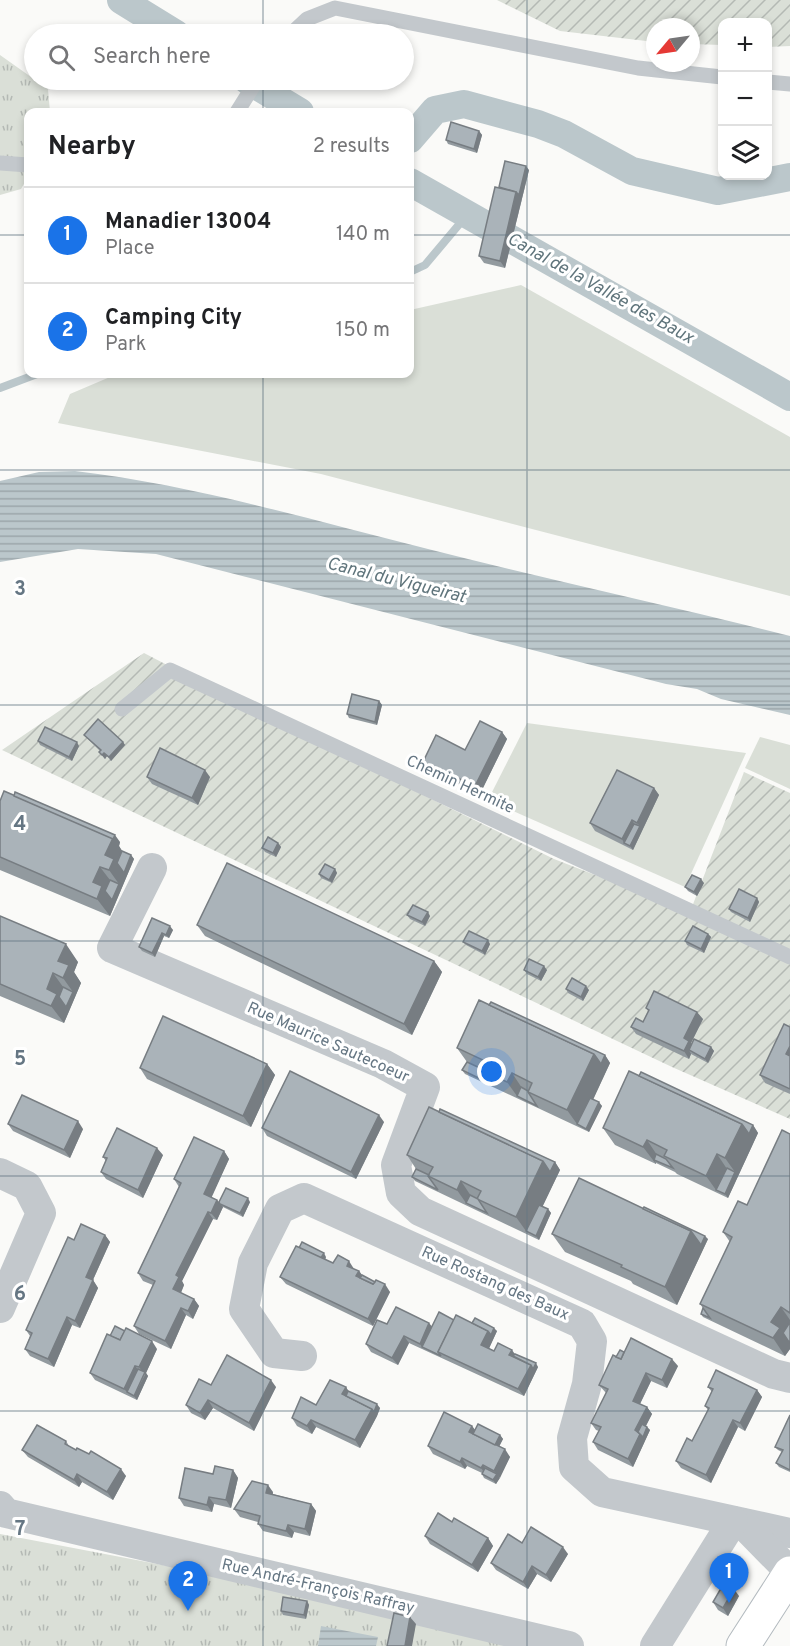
<!DOCTYPE html>
<html lang="en">
<head>
<meta charset="utf-8">
<style>
  body { margin:0; font-family:Overpass,sans-serif; background:#f2f2f2; color:#202124 }
  .controls { position:absolute; right:18px; top:18px; display:grid; overflow:hidden; border-radius:12px; box-shadow:0 3px 9px #0003 }
  .controls button { width:54px; height:54px; display:grid; place-items:center; padding:0; border:0; border-bottom:2px solid #e0e0e0; background:#fff; color:#202124; font:30px sans-serif }
  .compass { position:absolute; left:646px; top:18px; width:54px; height:54px; border-radius:50%; background:#fff; box-shadow:0 3px 9px #0003; rotate:241deg }
  .you { position:absolute; left:492px; top:1072px; width:21px; height:21px; margin:-15px; border:4px solid #fff; border-radius:50%; background:#1a73e8; box-shadow:0 0 0 9px #1a73e833 }
  .badge { display:grid; place-items:center; width:39px; height:39px; border-radius:50%; background:#1a73e8; color:#fff; font-size:20px; font-weight:700 }
  .pin { position:absolute; translate:-50% -50px; filter:drop-shadow(0 2px 3px #0008) }
  .pin::after { content:''; position:absolute; top:32px; width:21px; height:18px; background:inherit; clip-path:polygon(0 0,100% 0,50% 100%) }
  .list { margin:0; padding:0; list-style:none }
  h2 { display:flex; justify-content:space-between; align-items:center; height:78px; margin:0; padding:0 24px; font-size:26px }
  h2 small { font-size:20px; font-weight:400; color:#757577 }
  .list li { display:grid; grid-template-columns:39px 1fr auto; gap:18px; align-items:center; box-sizing:border-box; height:96px; padding:0 24px; border-top:2px solid #e0e0e0 }
  .list b { display:block; font-size:22px; white-space:nowrap }
  .list p { margin:0; font-size:20px; white-space:nowrap; color:#757577 }
  .list em { font-size:20px; font-style:normal; color:#757577 }
  .icon { flex:none; width:33px; height:33px; fill:none; stroke:currentColor; stroke-width:2; stroke-linecap:round; stroke-linejoin:round }
  .map { position:relative; flex:none; width:790px; height:1646px; overflow:hidden }
  .search { position:absolute; background:#fff; box-shadow:0 3px 9px #0003; left:24px; top:24px; width:390px; height:66px; display:flex; align-items:center; gap:15px; box-sizing:border-box; padding:0 21px; border-radius:33px; color:#757577; font-size:22px }
  .panel { position:absolute; background:#fff; box-shadow:0 3px 9px #0003; left:24px; top:108px; width:390px; height:270px; border-radius:12px }
  .map>svg:first-child { display:block }
</style>
</head>
<body>
<div class="map">
<svg width="790" height="1646" viewBox="0 0 790 1646">
  <defs>
    <pattern id="park-tufts" width="24" height="20" patternUnits="userSpaceOnUse" patternTransform="scale(1.5)"><rect width="24" height="20" fill="#dadfd7"/><path d="M3 7l-1-3M5 7V3M7 7l1-3M15 17l-1-3M17 17v-4M19 17l1-3" fill="none" stroke="#b4b9b4"/></pattern>
    <pattern id="garden-furrows" width="10" height="10" patternUnits="userSpaceOnUse" patternTransform="scale(1.5)"><rect width="10" height="10" fill="#dadfd7"/><path d="M-1 1l2-2M0 10L10 0M9 11l2-2" fill="none" stroke="#b4b9b4"/></pattern>
    <pattern id="water-rules" width="6" height="5" patternUnits="userSpaceOnUse" patternTransform="scale(1.5)"><rect width="6" height="5" fill="#bbc7cb"/><path d="M0 2.5h6" fill="none" stroke="#9ca6aa"/></pattern>
  </defs>
  <rect width="100%" height="100%" fill="#fafaf8"/>
  <g fill="#dadfd7">
    <polygon points="521,285 790,437 790,596 321,474 58,423 70,394 117,374 410,374 410,310"/>
    <polygon points="527,723 746,753 685,887 488,800"/>
    <polygon points="760,737 790,745 790,789 745,768"/>
  </g>
  <g fill="url(#park-tufts)">
    <polygon points="0,55 48,89 50,112 28,112 28,177 21,189 0,195"/>
    <polygon points="0,1534 215,1575 538,1646 0,1646"/>
  </g>
  <g fill="url(#garden-furrows)">
    <polygon points="497,0 790,0 790,46 768,47 768,22 722,22 722,45 691,44 691,27 655,27 655,42 560,31"/>
    <polygon points="144,653 319,744 554,859 690,912 744,772 790,793 790,1119 672,1067 2,750"/>
  </g>
  <g fill="url(#water-rules)">
    <path d="M75 471C195 485 311 520 428 549 549 580 670 606 790 636V715L721 699 697 689 666 684 156 554 78 549 0 562V481L39 472Z"/>
    <polygon points="321,1626 378,1637 376,1646 318,1646"/>
  </g>
  <g fill="none" stroke-linecap="round" stroke-linejoin="round">
    <g stroke="#bbc7cb" stroke-width="8">
      <polyline points="410,272 425,265 467,215"/>
      <polyline points="0,388 37,374"/>
    </g>
    <g stroke="#bbc7cb" stroke-width="28">
      <polyline points="121,0 176,34"/>
      <polyline points="247,80 300,112"/>
      <polyline points="410,139 435,110 464,104 538,124 564,134 632,171 718,191 790,177"/>
      <polyline points="410,182 790,397"/>
    </g>
    <g stroke="#b3babf" stroke-width="35">
      <polyline id="secondary" points="743,1646 790,1573"/>
    </g>
    <g stroke="#c3c8cc" stroke-width="15">
      <polyline points="291,34 307,19 335,8 638,68 722,77"/>
      <polyline points="768,82 790,84"/>
      <polyline points="237,112 257,80"/>
      <polyline points="0,163 28,165"/>
      <polyline points="122,709 170,670 790,957"/>
    </g>
    <g stroke="#c3c8cc" stroke-width="30">
      <polyline points="152,868 112,948 383,1064 425,1087 396,1165 401,1193 420,1211 774,1374 790,1378"/>
      <polyline points="0,1173 27,1186 41,1213 0,1308"/>
      <polyline points="302,1356 274,1353 244,1309 253,1263 280,1209 304,1198 582,1324 592,1341 587,1384 572,1438 574,1467 602,1492 790,1533"/>
      <polyline points="0,1506 6,1513 569,1646"/>
      <polyline points="742,1523 790,1572"/>
      <polyline points="655,1646 733,1521"/>
    </g>
    <use href="#secondary" stroke="#fff" stroke-width="33"/>
  </g>
  <g fill="#929a9f">
    <polygon points="479,131 482,135 477,153 448,144 446,140"/>
    <polygon points="529,170 505,268 484,263 479,256 499,187"/>
    <polygon points="379,701 382,705 377,725 349,718 347,714"/>
    <polygon points="502,732 507,739 480,794 428,770 423,762 465,750"/>
    <polygon points="84,735 123,742 125,745 111,761 107,756 105,759 99,752 100,751"/>
    <polygon points="38,741 79,746 72,761 40,745"/>
    <polygon points="147,777 210,777 198,805 152,784"/>
    <polygon points="654,788 659,795 633,850 595,831 590,823"/>
    <polygon points="0,801 120,842 119,846 122,852 131,855 134,859 110,916 0,870"/>
    <polygon points="278,843 281,847 276,857 265,852 262,848"/>
    <polygon points="335,869 337,873 332,883 321,878 319,874"/>
    <polygon points="704,883 697,896 688,891 685,887"/>
    <polygon points="757,898 759,902 750,922 731,912 729,909"/>
    <polygon points="407,915 430,916 425,926 410,919"/>
    <polygon points="0,916 78,962 74,972 81,983 64,1023 0,996"/>
    <polygon points="152,918 173,930 169,938 164,936 155,957 142,951 139,947"/>
    <polygon points="197,925 434,961 442,972 412,1035 205,936"/>
    <polygon points="708,934 711,937 704,953 687,945 685,941"/>
    <polygon points="463,942 490,944 485,955 466,945"/>
    <polygon points="524,970 547,970 541,981 527,974"/>
    <polygon points="566,989 589,990 583,1001 568,993"/>
    <polygon points="646,1008 703,1019 691,1043 692,1044 711,1047 714,1051 708,1063 691,1054 689,1059 636,1034 631,1027 643,1022 648,1011"/>
    <polygon points="790,1027 790,1094 765,1083 760,1075"/>
    <polygon points="457,1048 605,1055 610,1063 593,1099 602,1106 589,1132 465,1074 462,1070 467,1062"/>
    <polygon points="267,1064 275,1075 251,1127 147,1079 140,1068"/>
    <polygon points="384,1122 356,1179 267,1136 262,1128"/>
    <polygon points="8,1124 83,1129 70,1158 13,1131"/>
    <polygon points="753,1125 758,1133 728,1198 677,1174 675,1172 656,1163 656,1164 615,1145 603,1128"/>
    <polygon points="790,1134 790,1349 785,1356 703,1317 701,1314 703,1308 700,1304 730,1242 723,1232 747,1205"/>
    <polygon points="224,1151 229,1159 211,1197 217,1200 219,1202 250,1202 243,1217 223,1207 217,1220 213,1219 182,1281 184,1285 181,1293 194,1299 199,1306 193,1319 186,1315 171,1349 139,1334 134,1326 153,1285 143,1281 138,1273 179,1187 174,1179"/>
    <polygon points="163,1155 143,1198 106,1179 101,1172 106,1161 103,1157"/>
    <polygon points="407,1155 555,1162 560,1170 542,1207 548,1209 551,1213 539,1240 415,1181 412,1177 416,1169"/>
    <polygon points="552,1234 708,1239 677,1305 633,1284 631,1281 565,1252"/>
    <polygon points="105,1235 110,1242 93,1280 98,1288 80,1328 72,1325 54,1367 30,1356 25,1349 30,1336 26,1330 74,1240"/>
    <polygon points="326,1257 325,1260 333,1263 359,1271 362,1275 390,1292 373,1326 286,1284 280,1277"/>
    <polygon points="454,1320 472,1323 497,1331 489,1348 494,1351 515,1354 538,1367 524,1396 409,1343 398,1365 371,1352 366,1344 387,1324 432,1327"/>
    <polygon points="157,1349 146,1373 148,1376 137,1400 95,1380 90,1373"/>
    <polygon points="624,1352 678,1366 667,1388 651,1381 640,1404 647,1407 652,1414 646,1426 650,1430 633,1467 598,1450 593,1442 599,1431 596,1430 591,1423 606,1393 599,1385 616,1357"/>
    <polygon points="211,1385 276,1387 254,1431 213,1408 205,1420 191,1413 186,1405"/>
    <polygon points="346,1387 348,1391 380,1408 377,1416 360,1448 316,1427 312,1434 297,1426 292,1418 316,1405"/>
    <polygon points="708,1387 757,1390 762,1397 745,1431 738,1427 711,1483 681,1468 676,1461 692,1441 708,1410 705,1406 712,1392"/>
    <polygon points="790,1415 790,1472 779,1467 776,1463 782,1452 778,1450 775,1447"/>
    <polygon points="472,1426 475,1430 500,1435 503,1439 499,1446 510,1457 496,1484 484,1478 482,1474 482,1473 467,1466 465,1469 433,1454 428,1446"/>
    <polygon points="66,1441 69,1446 126,1476 113,1500 82,1482 79,1487 28,1457 22,1450"/>
    <polygon points="233,1470 238,1478 231,1508 214,1504 212,1512 184,1506 179,1498 213,1474"/>
    <polygon points="273,1492 273,1494 311,1504 316,1511 310,1536 294,1532 292,1538 263,1531 258,1524 258,1522 240,1517 234,1509"/>
    <polygon points="452,1522 488,1538 493,1546 478,1572 430,1544 425,1536"/>
    <polygon points="522,1543 568,1554 551,1582 537,1574 528,1589 496,1570 491,1563"/>
    <polygon points="739,1596 728,1616 718,1610 713,1602"/>
    <polygon points="307,1601 309,1605 306,1619 283,1615 281,1611"/>
  </g>
  <g fill="#777d82">
    <polygon points="479,131 482,135 477,153 474,149"/>
    <polygon points="526,166 529,170 505,268 500,261 516,192"/>
    <polygon points="379,701 382,705 377,725 375,722"/>
    <polygon points="502,732 507,739 480,794 475,786"/>
    <polygon points="77,742 79,746 72,761 69,757"/>
    <polygon points="123,742 125,745 111,761 109,757"/>
    <polygon points="104,753 107,756 105,759 102,755"/>
    <polygon points="205,770 210,777 198,805 192,798"/>
    <polygon points="654,788 659,795 633,850 630,846 640,826 637,823"/>
    <polygon points="632,820 637,828 624,843 622,839"/>
    <polygon points="115,835 120,842 119,846 125,855 131,855 134,859 110,916 97,899 93,882 100,867 113,884 119,884 109,870 105,855 113,838"/>
    <polygon points="278,843 281,847 276,857 273,853"/>
    <polygon points="335,869 337,873 332,883 329,880"/>
    <polygon points="701,879 704,883 697,896 694,892"/>
    <polygon points="757,898 759,902 750,922 748,918"/>
    <polygon points="428,912 430,916 425,926 422,922"/>
    <polygon points="170,926 173,930 169,938 166,935"/>
    <polygon points="162,933 164,936 155,957 152,953"/>
    <polygon points="708,934 711,937 704,953 701,949"/>
    <polygon points="488,940 490,944 485,955 482,951"/>
    <polygon points="66,944 78,962 74,972 81,983 64,1023 51,1006 47,989 53,973 66,991 73,992 63,978 58,961"/>
    <polygon points="434,961 442,972 412,1035 404,1024"/>
    <polygon points="544,966 547,970 541,981 538,977"/>
    <polygon points="586,986 589,990 583,1001 581,997"/>
    <polygon points="697,1012 703,1019 691,1043 694,1048 689,1050 691,1054 689,1059 684,1051 684,1038"/>
    <polygon points="790,1046 790,1059 786,1054"/>
    <polygon points="711,1047 714,1051 708,1063 705,1059"/>
    <polygon points="594,1054 605,1055 610,1063 581,1126 577,1124 567,1110"/>
    <polygon points="267,1064 275,1075 251,1127 243,1116"/>
    <polygon points="512,1073 524,1091 517,1096 507,1082"/>
    <polygon points="599,1102 602,1106 589,1132 586,1129"/>
    <polygon points="379,1115 384,1122 356,1179 351,1172"/>
    <polygon points="78,1121 83,1129 70,1158 64,1150"/>
    <polygon points="742,1124 753,1125 758,1133 728,1198 725,1194 735,1172 725,1158"/>
    <polygon points="647,1140 659,1158 654,1160 656,1163 656,1164 643,1147"/>
    <polygon points="157,1148 163,1155 143,1198 138,1190"/>
    <polygon points="224,1151 229,1159 210,1201 204,1194"/>
    <polygon points="717,1154 729,1172 716,1190 706,1176"/>
    <polygon points="543,1161 555,1162 560,1170 530,1233 526,1231 516,1217"/>
    <polygon points="461,1181 473,1199 466,1203 457,1190"/>
    <polygon points="248,1198 250,1202 243,1217 240,1213"/>
    <polygon points="217,1200 223,1207 217,1220 211,1213"/>
    <polygon points="548,1209 551,1213 539,1240 536,1236"/>
    <polygon points="208,1212 213,1219 182,1281 184,1285 179,1297 173,1289 176,1275"/>
    <polygon points="691,1231 705,1236 708,1239 677,1305 665,1287"/>
    <polygon points="105,1235 110,1242 91,1284 86,1277"/>
    <polygon points="324,1253 326,1257 323,1264 320,1260"/>
    <polygon points="349,1261 354,1269 347,1266"/>
    <polygon points="359,1271 365,1279 359,1280 356,1276"/>
    <polygon points="93,1280 98,1288 80,1328 75,1321"/>
    <polygon points="385,1284 390,1292 373,1326 368,1319"/>
    <polygon points="194,1299 199,1306 193,1319 188,1311"/>
    <polygon points="781,1307 790,1320 790,1349 785,1356 773,1338 771,1322"/>
    <polygon points="181,1308 186,1315 171,1349 165,1341"/>
    <polygon points="67,1317 72,1325 54,1367 48,1359"/>
    <polygon points="429,1323 435,1330 422,1347 420,1344"/>
    <polygon points="494,1328 497,1331 487,1353 481,1345 488,1331"/>
    <polygon points="404,1336 409,1343 398,1365 392,1358"/>
    <polygon points="152,1341 157,1349 146,1373 148,1376 137,1400 134,1396 145,1375 139,1367"/>
    <polygon points="512,1350 517,1357 509,1355"/>
    <polygon points="672,1359 678,1366 667,1388 662,1380"/>
    <polygon points="536,1363 538,1367 524,1396 518,1389 531,1365"/>
    <polygon points="135,1366 141,1373 127,1392 124,1389"/>
    <polygon points="646,1373 651,1381 638,1408 633,1401"/>
    <polygon points="271,1380 276,1387 254,1431 249,1423"/>
    <polygon points="346,1387 351,1395 349,1400 342,1394"/>
    <polygon points="757,1390 762,1397 745,1431 740,1423"/>
    <polygon points="208,1400 213,1408 205,1420 200,1413"/>
    <polygon points="377,1404 380,1408 377,1416 360,1448 355,1440 372,1409"/>
    <polygon points="647,1407 652,1414 641,1435 647,1427 650,1430 633,1467 628,1459 635,1430"/>
    <polygon points="311,1420 316,1427 312,1434 307,1426"/>
    <polygon points="733,1420 738,1427 711,1483 706,1475"/>
    <polygon points="472,1426 478,1434 472,1436 469,1432"/>
    <polygon points="500,1435 503,1439 497,1451 494,1447"/>
    <polygon points="505,1449 510,1457 500,1478 494,1471"/>
    <polygon points="462,1458 467,1466 465,1469 460,1462"/>
    <polygon points="483,1465 488,1472 486,1475 481,1468"/>
    <polygon points="121,1469 126,1476 113,1500 107,1492"/>
    <polygon points="233,1470 238,1478 231,1508 226,1500"/>
    <polygon points="77,1474 82,1482 79,1487 74,1480"/>
    <polygon points="497,1474 500,1478 496,1484 493,1480"/>
    <polygon points="268,1485 273,1492 271,1500 266,1493"/>
    <polygon points="209,1497 214,1504 212,1512 207,1505"/>
    <polygon points="311,1504 316,1511 310,1536 305,1529"/>
    <polygon points="288,1525 294,1532 292,1538 286,1531"/>
    <polygon points="488,1538 493,1546 478,1572 472,1565"/>
    <polygon points="563,1547 568,1554 551,1582 546,1575"/>
    <polygon points="532,1566 537,1574 528,1589 523,1582"/>
    <polygon points="734,1589 739,1596 728,1616 723,1608"/>
    <polygon points="307,1601 309,1605 306,1619 304,1615"/>
    <polygon points="410,1617 416,1624 412,1646 405,1646"/>
  </g>
  <g fill="#aab3b9" stroke="#777d82" stroke-width="1.5">
    <polygon points="451,122 479,131 474,149 446,140"/>
    <polygon points="505,161 526,166 519,195 516,192 499,187"/>
    <polygon points="495,187 516,192 500,261 479,256"/>
    <polygon points="352,694 379,701 375,722 347,714"/>
    <polygon points="98,719 123,742 109,757 104,753 102,755 99,752 101,750 84,735"/>
    <polygon points="480,721 502,732 475,786 423,762 436,735 465,750"/>
    <polygon points="45,727 77,742 69,757 38,741"/>
    <polygon points="160,748 205,770 192,798 147,777"/>
    <polygon points="617,770 654,788 637,823 632,820 622,839 590,823"/>
    <polygon points="4,791 113,838 105,855 114,859 109,870 100,867 93,882 102,886 97,899 0,857 0,801"/>
    <polygon points="15,792 115,835 113,839 14,796"/>
    <polygon points="634,824 640,826 630,846 624,843"/>
    <polygon points="268,837 278,843 273,853 262,848"/>
    <polygon points="122,851 131,855 124,873 117,863"/>
    <polygon points="227,863 434,961 404,1024 197,925"/>
    <polygon points="325,864 335,869 329,880 319,874"/>
    <polygon points="692,875 701,879 694,892 685,887"/>
    <polygon points="110,880 119,884 112,900 105,891"/>
    <polygon points="739,889 757,898 748,918 729,909"/>
    <polygon points="413,905 428,912 422,922 407,915"/>
    <polygon points="0,916 66,944 58,961 69,965 63,978 53,973 47,989 57,994 51,1006 0,984"/>
    <polygon points="152,918 170,926 166,935 162,933 152,953 139,947"/>
    <polygon points="693,926 708,934 701,949 685,941"/>
    <polygon points="469,931 488,940 482,951 463,942"/>
    <polygon points="529,959 544,966 538,977 524,970"/>
    <polygon points="572,978 586,986 581,997 566,989"/>
    <polygon points="63,987 73,992 66,1007 59,997"/>
    <polygon points="654,991 697,1012 684,1038 689,1041 684,1051 631,1027 636,1018 643,1022 649,1010 646,1008"/>
    <polygon points="479,1000 594,1054 567,1110 528,1092 532,1083 512,1073 507,1082 479,1069 483,1060 457,1048"/>
    <polygon points="491,1002 605,1055 601,1064 594,1054 489,1005"/>
    <polygon points="163,1016 267,1064 243,1116 140,1068"/>
    <polygon points="784,1024 790,1027 790,1046 786,1054 790,1056 790,1089 760,1075"/>
    <polygon points="694,1039 711,1047 705,1059 689,1050"/>
    <polygon points="467,1062 480,1068 479,1069 489,1083 462,1070"/>
    <polygon points="290,1071 379,1115 351,1172 262,1128"/>
    <polygon points="629,1071 742,1124 725,1158 717,1154 706,1176 664,1156 667,1150 647,1140 643,1147 603,1128"/>
    <polygon points="641,1072 753,1125 749,1134 742,1124 639,1076"/>
    <polygon points="521,1087 528,1091 528,1092 537,1106 517,1096"/>
    <polygon points="22,1095 78,1121 64,1150 8,1124"/>
    <polygon points="590,1098 599,1102 586,1129 577,1124"/>
    <polygon points="429,1107 543,1161 516,1217 477,1199 481,1191 461,1181 457,1190 428,1176 433,1167 407,1155"/>
    <polygon points="440,1109 555,1162 550,1172 543,1161 439,1112"/>
    <polygon points="117,1128 157,1148 138,1190 101,1172 107,1158 103,1157"/>
    <polygon points="782,1130 790,1134 790,1313 781,1307 771,1322 780,1328 773,1338 700,1304 732,1237 723,1232 738,1201 747,1205"/>
    <polygon points="194,1137 224,1151 204,1194 217,1200 211,1213 208,1212 176,1275 179,1277 173,1289 194,1299 188,1311 181,1308 165,1341 134,1326 155,1281 138,1273 181,1183 174,1179"/>
    <polygon points="656,1154 666,1159 673,1168 654,1160"/>
    <polygon points="727,1168 735,1172 725,1194 716,1190"/>
    <polygon points="416,1169 429,1175 428,1176 438,1190 412,1177"/>
    <polygon points="579,1178 691,1231 665,1287 621,1267 622,1265 552,1234"/>
    <polygon points="226,1188 248,1198 240,1213 220,1204 219,1202"/>
    <polygon points="470,1195 478,1199 487,1213 466,1203"/>
    <polygon points="539,1205 548,1209 536,1236 526,1231"/>
    <polygon points="644,1207 705,1236 701,1245 691,1231 643,1209"/>
    <polygon points="81,1224 105,1235 86,1277 93,1280 75,1321 67,1317 48,1359 25,1349 32,1333 26,1330 68,1237 74,1240"/>
    <polygon points="302,1242 324,1253 321,1258 299,1248"/>
    <polygon points="296,1246 333,1263 338,1255 349,1261 347,1266 359,1271 356,1276 373,1284 376,1280 385,1284 368,1319 280,1277"/>
    <polygon points="362,1275 375,1282 373,1284 360,1278"/>
    <polygon points="396,1307 429,1323 420,1344 404,1336 392,1358 366,1344 377,1320 387,1324"/>
    <polygon points="703,1308 710,1318 701,1314"/>
    <polygon points="439,1312 454,1320 438,1352 441,1356 422,1347"/>
    <polygon points="456,1315 488,1331 481,1345 494,1351 498,1343 512,1350 509,1355 531,1365 518,1389 438,1352"/>
    <polygon points="475,1318 494,1328 491,1335 488,1331 472,1323"/>
    <polygon points="790,1322 790,1341 789,1342 783,1333"/>
    <polygon points="115,1326 125,1331 120,1340 110,1336"/>
    <polygon points="126,1328 152,1341 139,1367 135,1366 124,1389 90,1373 107,1334 120,1340"/>
    <polygon points="631,1338 672,1359 662,1380 646,1373 633,1401 647,1407 635,1430 640,1434 628,1459 593,1442 601,1427 591,1423 608,1389 599,1385 613,1355 621,1359"/>
    <polygon points="620,1350 624,1352 621,1359 616,1357"/>
    <polygon points="515,1354 536,1363 533,1369 531,1365 513,1356"/>
    <polygon points="227,1355 271,1380 249,1423 208,1400 200,1413 186,1405 199,1379 211,1385"/>
    <polygon points="138,1369 145,1372 134,1396 127,1392"/>
    <polygon points="716,1370 757,1390 740,1423 733,1420 706,1475 676,1461 687,1438 692,1441 709,1408 705,1406 713,1389 708,1387"/>
    <polygon points="330,1380 346,1387 342,1394 372,1409 355,1440 311,1420 307,1426 292,1418 301,1397 316,1405"/>
    <polygon points="348,1391 377,1404 374,1412 372,1409 346,1396"/>
    <polygon points="444,1412 472,1426 469,1432 505,1449 494,1471 483,1465 481,1468 462,1458 460,1462 428,1446"/>
    <polygon points="790,1415 790,1470 776,1463 783,1450 775,1447"/>
    <polygon points="478,1424 500,1435 495,1445 473,1434"/>
    <polygon points="642,1424 647,1427 643,1437 638,1432"/>
    <polygon points="37,1425 66,1441 65,1444 76,1450 77,1448 89,1454 91,1451 121,1469 107,1492 77,1474 74,1480 22,1450"/>
    <polygon points="215,1466 233,1470 226,1500 209,1497 207,1505 179,1498 185,1468 213,1474"/>
    <polygon points="485,1468 497,1474 493,1480 482,1474"/>
    <polygon points="252,1481 268,1485 266,1493 311,1504 305,1529 288,1525 286,1531 258,1524 260,1516 234,1509"/>
    <polygon points="438,1513 452,1522 454,1518 488,1538 472,1565 425,1536"/>
    <polygon points="531,1527 563,1547 546,1575 532,1566 523,1582 491,1563 508,1534 522,1543"/>
    <polygon points="724,1583 734,1589 723,1608 713,1602"/>
    <polygon points="283,1597 307,1601 304,1615 281,1611"/>
    <polygon points="394,1613 410,1617 405,1646 387,1646"/>
  </g>
  <path fill="none" stroke="#657683" stroke-width="1.5" stroke-opacity="0.55" d="M263 0V34M527 0V1646M263 80V112M0 235H28M410 235H790M263 374V1646M0 470H790M0 705H790M0 941H790M0 1176H790M0 1411H790"/>
  <g text-anchor="middle" dominant-baseline="central" stroke-width="6" stroke-linejoin="round" paint-order="stroke">
    <g font-size="16" fill="#657683" stroke="#fff">
      <text transform="translate(460 785) rotate(25)">Chemin Hermite</text>
      <text transform="translate(328 1043) rotate(24)">Rue Maurice Sautecoeur</text>
      <text transform="translate(495 1284) rotate(24)">Rue Rostang des Baux</text>
      <text transform="translate(318 1587) rotate(13)">Rue André-François Raffray</text>
    </g>
    <g font-size="18" font-style="italic" fill="#60757c" stroke="#fff">
      <text transform="translate(600 289) rotate(29)">Canal de la Vallée des Baux</text>
      <text transform="translate(396 581) rotate(14)">Canal du Vigueirat</text>
    </g>
  </g>
  <g font-size="20" text-anchor="middle" font-weight="bold" fill="#657683" stroke="#fff" stroke-width="6" stroke-linejoin="round" paint-order="stroke">
    <text x="20" y="595">3</text>
    <text x="20" y="830">4</text>
    <text x="20" y="1065">5</text>
    <text x="20" y="1300">6</text>
    <text x="20" y="1535">7</text>
  </g>
</svg>
<div class="controls">
<button>+</button>
<button>−</button>
<button><svg class="icon" aria-label="layers" viewBox="0 0 24 24"><path d="M12 4l9 5-9 5-9-5zM3 14l9 5 9-5"/></svg></button>
</div>
<svg class="compass" viewBox="-18 -18 36 36"><path d="M0-13l5 13h-10z" fill="#e53935"/><path d="M0 13l5-13h-10z" fill="#757577"/></svg>
<div class="you"></div>
<div class="pin badge" style="left:729px;top:1603px">1</div>
<div class="pin badge" style="left:188px;top:1611px">2</div>
<div class="search"><svg class="icon" aria-label="search" viewBox="0 0 24 24"><circle cx="10" cy="10" r="6"/><path d="M15 15l6 6"/></svg>Search here</div>
<section class="panel">
<h2>Nearby<small>2 results</small></h2>
<ul class="list">
<li><span class="badge">1</span><div><b>Manadier 13004</b><p>Place</p></div><em>140 m</em></li>
<li><span class="badge">2</span><div><b>Camping City</b><p>Park</p></div><em>150 m</em></li>
</ul>
</section>
</div>
</body>
</html>
